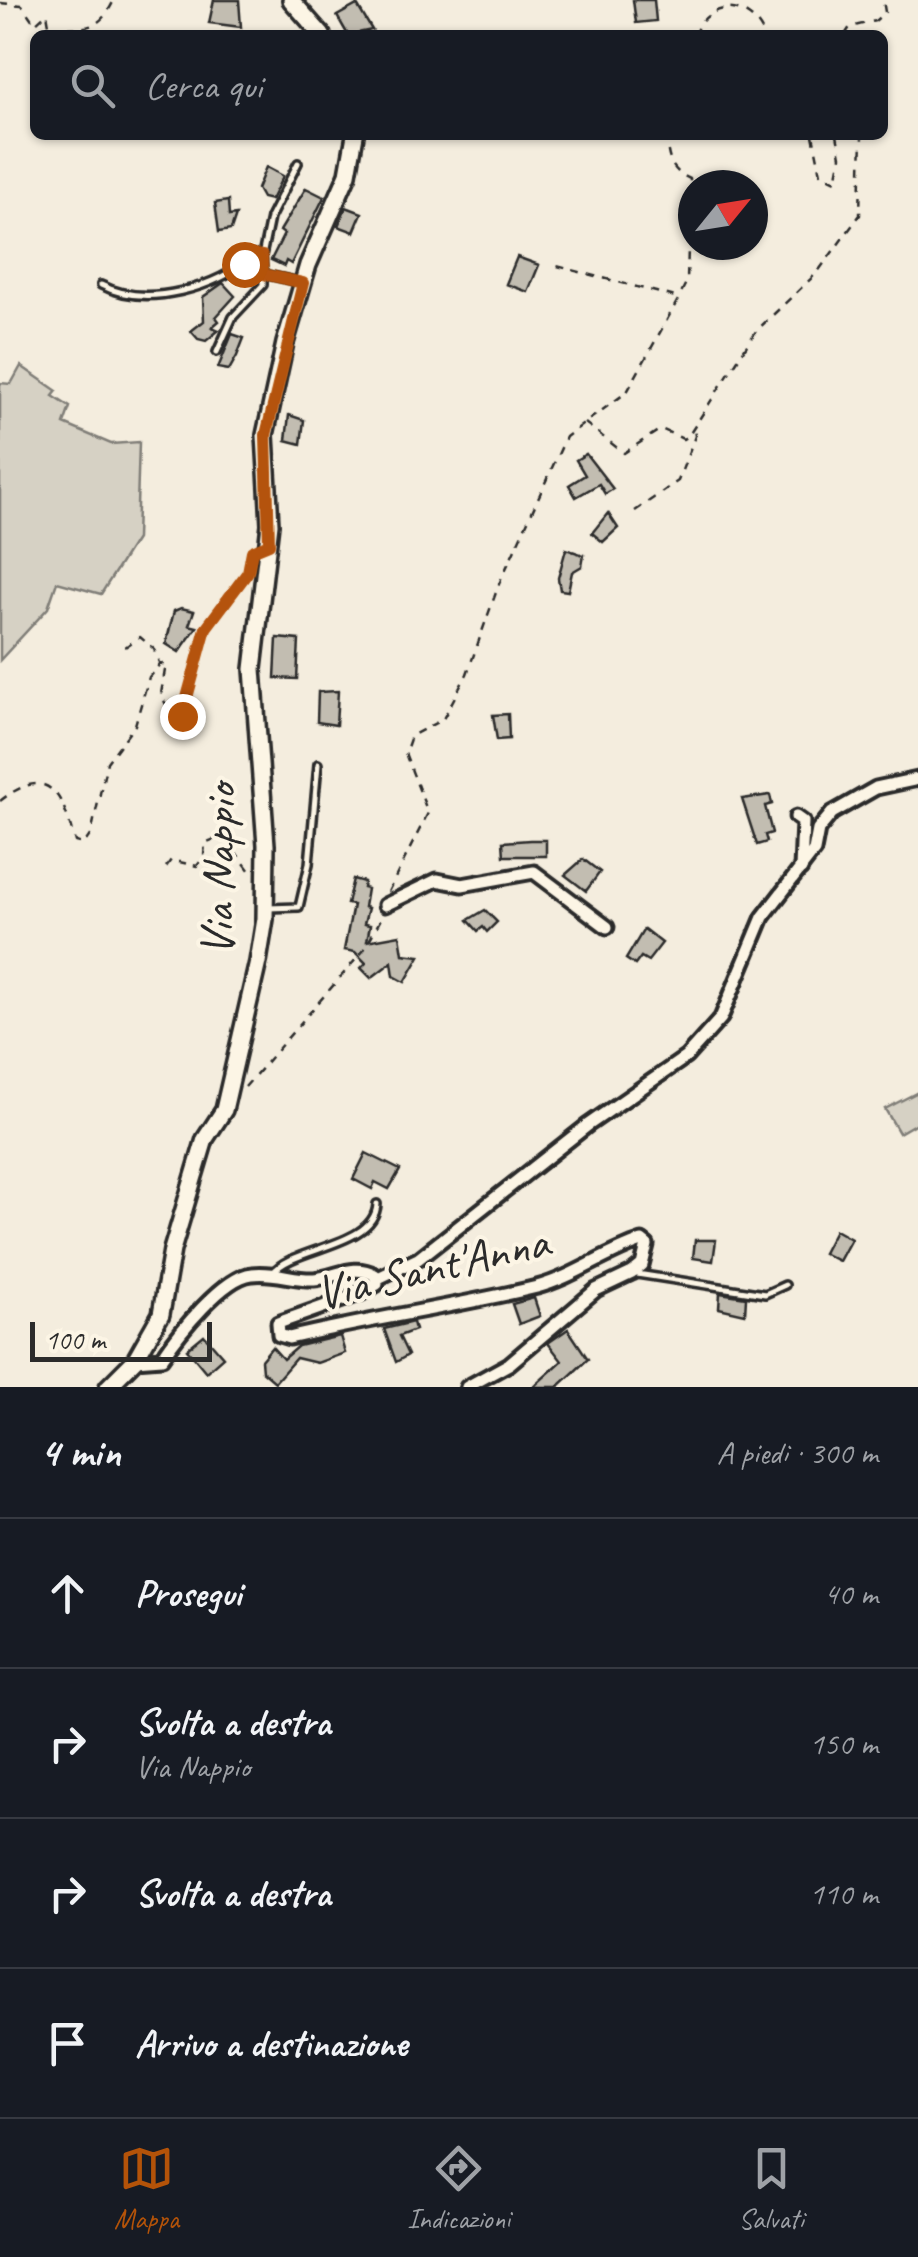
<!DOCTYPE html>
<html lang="it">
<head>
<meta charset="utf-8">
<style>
  body { margin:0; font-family:Caveat,sans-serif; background:#20242c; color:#f1f3f6 }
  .compass { position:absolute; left:678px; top:170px; width:90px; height:90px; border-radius:50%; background:#171b24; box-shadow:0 2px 8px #0004; rotate:60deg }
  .scale { position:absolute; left:30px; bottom:25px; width:182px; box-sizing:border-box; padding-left:10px; border:5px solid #2b2b2b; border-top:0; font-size:28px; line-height:35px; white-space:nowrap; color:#2b2b2b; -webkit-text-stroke:8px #fcf5e5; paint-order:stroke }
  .stop { position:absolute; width:30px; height:30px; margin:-22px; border:8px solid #b45309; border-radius:50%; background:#fff }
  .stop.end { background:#b45309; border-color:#fff; box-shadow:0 2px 10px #0008 }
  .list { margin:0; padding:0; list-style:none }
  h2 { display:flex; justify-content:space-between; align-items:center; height:130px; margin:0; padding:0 40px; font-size:42px }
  h2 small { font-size:32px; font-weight:400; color:#9ea1a6 }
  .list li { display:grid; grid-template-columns:65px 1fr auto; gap:30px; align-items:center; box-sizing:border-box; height:150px; padding:0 40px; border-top:2px solid #363941 }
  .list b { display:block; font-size:38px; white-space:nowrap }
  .list p { margin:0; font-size:32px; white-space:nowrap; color:#9ea1a6 }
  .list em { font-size:32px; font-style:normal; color:#9ea1a6 }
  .icon { flex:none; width:55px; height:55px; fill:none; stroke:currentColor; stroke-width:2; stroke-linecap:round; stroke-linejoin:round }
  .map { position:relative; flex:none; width:918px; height:1387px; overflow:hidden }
  .search { position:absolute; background:#171b24; box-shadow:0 2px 8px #0004; left:30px; right:30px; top:30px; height:110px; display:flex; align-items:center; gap:25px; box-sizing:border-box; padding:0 35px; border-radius:15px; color:#9ea1a6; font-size:38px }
  .sheet { height:730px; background:#171b24 }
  nav { display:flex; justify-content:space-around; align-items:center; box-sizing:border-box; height:140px; border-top:2px solid #363941; background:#171b24; font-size:28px; color:#9ea1a6 }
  nav a { display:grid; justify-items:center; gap:5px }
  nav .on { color:#b45309 }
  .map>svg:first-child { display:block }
</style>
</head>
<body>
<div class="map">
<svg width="918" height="1387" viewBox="0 0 918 1387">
  <rect width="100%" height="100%" fill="#f4edde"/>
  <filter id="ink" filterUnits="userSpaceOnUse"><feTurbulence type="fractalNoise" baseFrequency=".01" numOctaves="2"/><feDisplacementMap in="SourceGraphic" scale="20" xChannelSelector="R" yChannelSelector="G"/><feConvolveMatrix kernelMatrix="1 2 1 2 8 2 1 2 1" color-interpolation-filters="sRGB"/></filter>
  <g filter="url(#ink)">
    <g fill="#d6d1c4" stroke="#807e78" stroke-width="2.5">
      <polygon points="21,366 57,391 53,396 70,407 64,424 111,444 139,442 136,539 101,594 57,582 48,608 0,660 0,383 11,384"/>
      <polygon points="918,1092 918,1122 899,1133 885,1109"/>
    </g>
    <g fill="#c2bdb1" stroke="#2b2b2b" stroke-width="2.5">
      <polygon points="214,0 239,0 241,27 209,23"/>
      <polygon points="633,0 654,0 656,21 636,23"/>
      <polygon points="357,5 372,30 348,35 337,16"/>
      <polygon points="266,167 283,176 271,200 262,198 257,189"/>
      <polygon points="306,188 324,197 291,264 286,261 284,266 271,260 284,234 280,231"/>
      <polygon points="228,201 229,216 236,215 231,230 219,232 215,203"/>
      <polygon points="346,207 362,213 354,232 338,226"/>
      <polygon points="517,257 539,265 528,292 506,284"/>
      <polygon points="223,283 235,296 216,317 219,321 212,327 219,330 206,341 198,339 191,331 204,321 203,297"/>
      <polygon points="232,334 244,338 237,356 229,370 218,368"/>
      <polygon points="289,415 304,420 301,444 286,440"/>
      <polygon points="586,454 613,489 605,494 599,484 576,497 569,485 585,475 576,460"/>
      <polygon points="608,513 618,528 603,542 592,533"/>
      <polygon points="566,549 584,555 582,566 572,572 568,591 560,590 558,578"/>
      <polygon points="181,608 194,611 189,625 197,627 179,652 166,644 174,611"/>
      <polygon points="277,638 299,640 297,679 275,678"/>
      <polygon points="338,691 336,725 317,722 318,692"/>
      <polygon points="508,714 509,739 497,740 493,715"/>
      <polygon points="770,795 772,804 765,806 772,833 765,835 767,842 757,845 742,799"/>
      <polygon points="530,840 546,840 546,856 504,856 503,842"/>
      <polygon points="583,859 600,872 586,891 565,875"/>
      <polygon points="353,879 364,882 363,888 367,889 364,907 368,908 364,924 370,925 367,941 400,935 403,954 420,956 405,982 394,976 392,962 371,978 361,968 366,963 355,952 344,950 353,905 347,904"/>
      <polygon points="485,910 497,922 487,932 483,927 478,931 468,920"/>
      <polygon points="644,929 662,943 648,961 641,957 635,965 626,959"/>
      <polygon points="366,1153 400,1170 389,1189 375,1182 372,1189 353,1179"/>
      <polygon points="835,1230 851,1239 839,1261 823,1253"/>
      <polygon points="695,1240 716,1240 713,1261 693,1258"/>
      <polygon points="720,1293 746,1297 745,1314 719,1308"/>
      <polygon points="534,1298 540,1316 519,1324 512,1304"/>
      <polygon points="413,1322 415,1330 399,1336 408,1355 396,1362 384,1329"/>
      <polygon points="568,1329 588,1359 558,1387 533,1387 562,1361 548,1343"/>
      <polygon points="204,1335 223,1357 206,1372 187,1349"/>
      <polygon points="340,1336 345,1353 317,1363 296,1358 275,1382 262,1371 261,1360 272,1347 283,1359 298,1346"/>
    </g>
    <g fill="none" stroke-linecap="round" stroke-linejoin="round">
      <g stroke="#2b2b2b" stroke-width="12">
        <g id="lane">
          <polyline points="262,256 270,218 298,163"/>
          <path d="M101 285C147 309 216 288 255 255L262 256 263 274 300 282"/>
          <polyline points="217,352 233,317 263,285 263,274"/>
          <polyline points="268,908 299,907 309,864 318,764"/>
          <path d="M273 1273C291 1247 375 1247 377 1204"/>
          <polyline points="637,1274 765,1294 785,1285"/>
        </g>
      </g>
      <g stroke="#2b2b2b" stroke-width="19">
        <g id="street">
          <polyline points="796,817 803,822 801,869"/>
          <polyline points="385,905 437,880 462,885 534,872 607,927"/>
          <polyline points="376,1279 418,1259 588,1125 686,1057 721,1018 763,917 814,851 818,830 832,813 876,788 918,779"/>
          <path d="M135 1360 162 1358C178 1334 223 1277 252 1274 274 1271 294 1280 314 1279 337 1277 353 1263 375 1275L377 1284 362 1293 278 1323 279 1335 289 1338C371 1318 455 1307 537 1287 574 1277 605 1253 642 1241L647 1245 642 1265 632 1273 596 1290 509 1364 467 1387"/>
        </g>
      </g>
      <g stroke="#2b2b2b" stroke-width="22">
        <g id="secondary">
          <polyline points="291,0 322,35"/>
          <polyline points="108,1387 135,1360 161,1314 172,1250 205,1139 224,1110 258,962 265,919 266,845 253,669 270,524 265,435 285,343 308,265 348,174 355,135"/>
        </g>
      </g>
      <g stroke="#2b2b2b" stroke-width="2.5" stroke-dasharray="8 8" stroke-linecap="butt">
        <path d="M0 3 22 5 35 24 47 13 50 30C81 24 97 37 114 0"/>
        <path d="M694 35C708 0 749 0 764 35"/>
        <polyline points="845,35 850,27 875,21 885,12 883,0"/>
        <path d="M666 135C668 157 669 170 690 179L687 281 679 297"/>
        <polyline points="813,135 821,174 836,181 841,156 837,135"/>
        <polyline points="585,423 624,453 661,429 683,439 689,435 756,331 817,273 860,215 862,135"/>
        <polyline points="635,511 678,481 695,436 694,429"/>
        <polyline points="125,647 140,637 154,649 159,663"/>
        <path d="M0 801C51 761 63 798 75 842L84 844 91 834 107 762 135 725 149 677 160 664H166L161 694 175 724 181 716 206 628 248 571 254 549"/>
        <polyline points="166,867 171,860 197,866 204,856 205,843 217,838 228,842 250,871"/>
        <polyline points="388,892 428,813 405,753 411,736 443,719 467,674 499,584 566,437 627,392 679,298 557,266"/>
        <polyline points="245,1087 364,950 383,915"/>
      </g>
      <use href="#lane" stroke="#fcf5e5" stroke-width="5"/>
      <use href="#street" stroke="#fcf5e5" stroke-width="11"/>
      <use href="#secondary" stroke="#fcf5e5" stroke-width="15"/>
    </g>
  </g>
  <g fill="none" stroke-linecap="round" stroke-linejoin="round" filter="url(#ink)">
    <polyline stroke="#b45309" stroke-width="12" points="182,716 206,628 248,572 252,551 269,544 266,435 303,283 263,274 262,256 255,255 244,264"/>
  </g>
  <g text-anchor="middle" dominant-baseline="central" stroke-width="8" stroke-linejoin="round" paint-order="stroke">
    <g font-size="48" fill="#2b2b2b" stroke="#fcf5e5">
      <text transform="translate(218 870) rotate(-89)">Via Nappio</text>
      <text transform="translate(432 1267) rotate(-13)">Via Sant'Anna</text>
    </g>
  </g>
</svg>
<svg class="compass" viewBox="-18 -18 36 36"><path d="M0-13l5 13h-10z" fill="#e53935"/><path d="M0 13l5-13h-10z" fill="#9ea1a6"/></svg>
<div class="scale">100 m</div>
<div class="stop" style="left:244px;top:264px"></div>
<div class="stop end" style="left:182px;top:716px"></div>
<div class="search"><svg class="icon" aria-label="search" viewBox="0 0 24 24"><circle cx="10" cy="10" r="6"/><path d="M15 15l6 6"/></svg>Cerca qui</div>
</div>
<section class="sheet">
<h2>4 min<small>A piedi · 300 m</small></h2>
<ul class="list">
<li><svg class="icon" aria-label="ahead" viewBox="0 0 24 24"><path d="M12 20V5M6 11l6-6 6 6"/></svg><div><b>Prosegui</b></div><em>40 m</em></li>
<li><svg class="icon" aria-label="right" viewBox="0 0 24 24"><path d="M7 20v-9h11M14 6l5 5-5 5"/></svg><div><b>Svolta a destra</b><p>Via Nappio</p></div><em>150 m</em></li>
<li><svg class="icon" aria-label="right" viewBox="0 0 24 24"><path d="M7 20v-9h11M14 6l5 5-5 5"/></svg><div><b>Svolta a destra</b></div><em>110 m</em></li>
<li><svg class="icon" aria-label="arrive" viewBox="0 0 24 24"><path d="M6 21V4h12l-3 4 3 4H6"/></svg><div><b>Arrivo a destinazione</b></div></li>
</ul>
</section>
<nav>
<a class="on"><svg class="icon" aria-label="map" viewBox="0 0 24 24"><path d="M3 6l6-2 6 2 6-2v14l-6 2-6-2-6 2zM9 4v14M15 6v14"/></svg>Mappa</a>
<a><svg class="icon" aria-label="directions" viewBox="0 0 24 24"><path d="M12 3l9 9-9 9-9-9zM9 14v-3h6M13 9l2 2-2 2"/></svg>Indicazioni</a>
<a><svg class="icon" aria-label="saved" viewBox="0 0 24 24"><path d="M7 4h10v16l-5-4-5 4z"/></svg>Salvati</a>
</nav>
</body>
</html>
